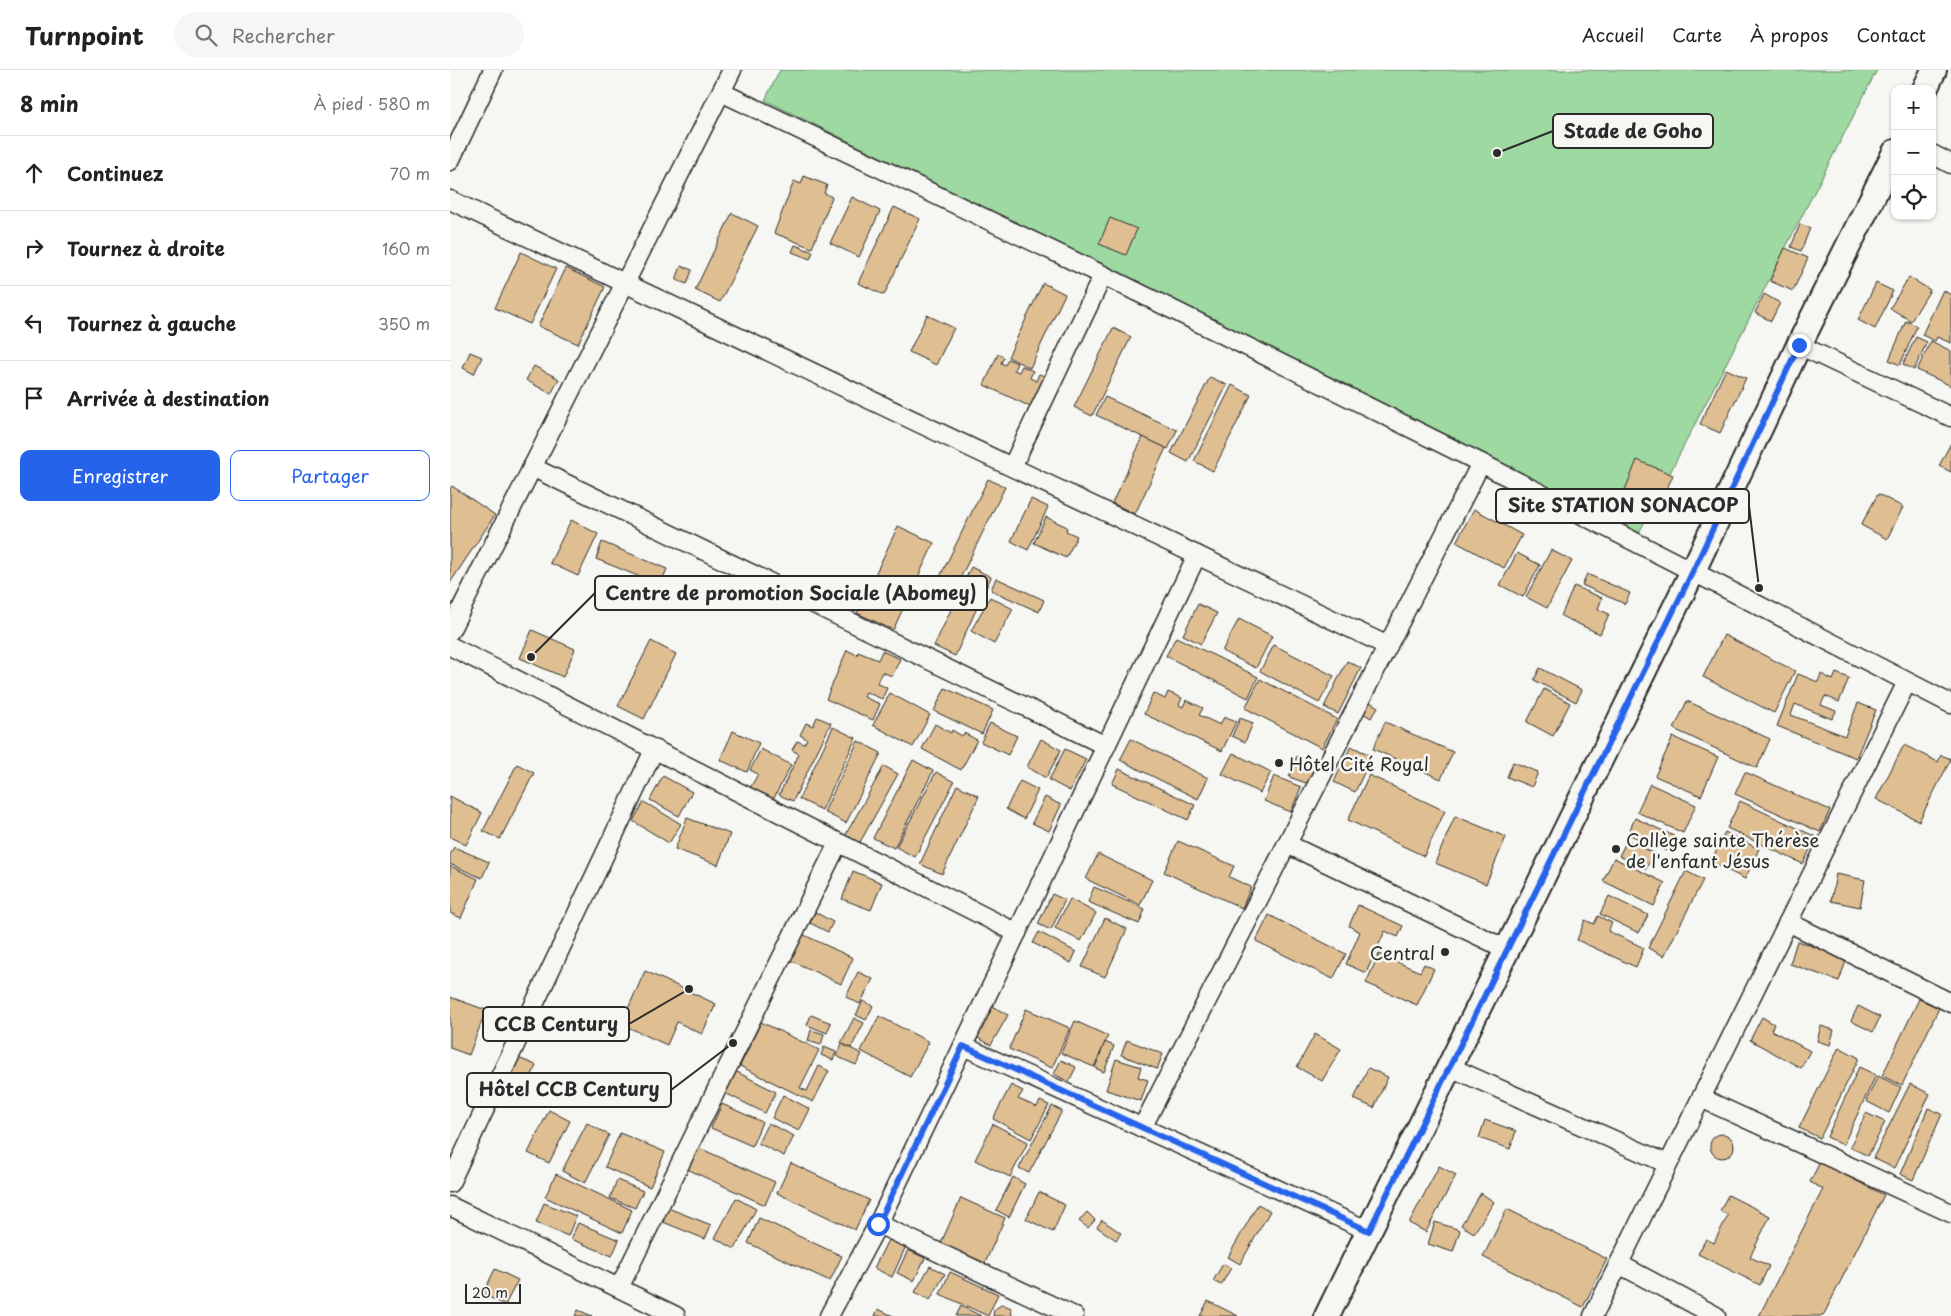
<!DOCTYPE html>
<html lang="fr">
<head>
<meta charset="utf-8">
<style>
  body { margin:0; font-family:"Playpen Sans",sans-serif; background:#f6f6f6; color:#222 }
  .controls { position:absolute; right:15px; top:15px; display:grid; overflow:hidden; border-radius:10px; box-shadow:0 1px 4px #0004 }
  .controls button { width:45px; height:45px; display:grid; place-items:center; padding:0; border:0; border-bottom:1px solid #e0e0e0; background:#fff; color:#222; font:25px sans-serif }
  .scale { position:absolute; left:15px; bottom:12px; width:56px; box-sizing:border-box; padding-left:5px; border:2px solid #2b2b2b; border-top:0; font-size:14px; line-height:18px; white-space:nowrap; color:#2b2b2b; -webkit-text-stroke:4px #f6f6f2; paint-order:stroke }
  .stop { position:absolute; width:15px; height:15px; margin:-11px; border:4px solid #2563eb; border-radius:50%; background:#fff }
  .stop.end { background:#2563eb; border-color:#fff; box-shadow:0 1px 5px #0008 }
  .list { margin:0; padding:0; list-style:none }
  h2 { display:flex; justify-content:space-between; align-items:center; height:65px; margin:0; padding:0 20px; font-size:21px }
  h2 small { font-size:16px; font-weight:400; color:#767676 }
  .list li { display:grid; grid-template-columns:32px 1fr auto; gap:15px; align-items:center; box-sizing:border-box; height:75px; padding:0 20px; border-top:1px solid #e0e0e0 }
  .list b { display:block; font-size:19px; white-space:nowrap }
  .list em { font-size:16px; font-style:normal; color:#767676 }
  .actions { display:flex; gap:10px; padding:15px 20px }
  .actions a { flex:1; padding:11px 0; border:1px solid #2563eb; border-radius:10px; text-align:center; font-size:18px; color:#2563eb }
  .actions .main { background:#2563eb; color:#fff }
  .icon { flex:none; width:28px; height:28px; fill:none; stroke:currentColor; stroke-width:2; stroke-linecap:round; stroke-linejoin:round }
  .map { position:relative; flex:none; width:1501px; height:1246px; overflow:hidden }
  header { display:flex; align-items:center; gap:30px; box-sizing:border-box; height:70px; padding:0 25px; background:#fff; border-bottom:1px solid #e0e0e0 }
  header strong { font-size:24px }
  nav { display:flex; gap:28px; margin-inline-start:auto; font-size:18px }
  .search { width:350px; height:45px; background:#f6f6f6; display:flex; align-items:center; gap:12px; box-sizing:border-box; padding:0 18px; border-radius:28px; color:#767676; font-size:19px }
  main { display:flex }
  aside { flex:1; background:#fff }
  .map>svg:first-child { display:block }
</style>
</head>
<body>
<header>
<strong>Turnpoint</strong>
<div class="search"><svg class="icon" aria-label="search" viewBox="0 0 24 24"><circle cx="10" cy="10" r="6"/><path d="M15 15l6 6"/></svg>Rechercher</div>
<nav><a>Accueil</a><a>Carte</a><a>À propos</a><a>Contact</a></nav>
</header>
<main>
<aside>
<h2>8 min<small>À pied · 580 m</small></h2>
<ul class="list">
<li><svg class="icon" aria-label="ahead" viewBox="0 0 24 24"><path d="M12 20V5M6 11l6-6 6 6"/></svg><div><b>Continuez</b></div><em>70 m</em></li>
<li><svg class="icon" aria-label="right" viewBox="0 0 24 24"><path d="M7 20v-9h11M14 6l5 5-5 5"/></svg><div><b>Tournez à droite</b></div><em>160 m</em></li>
<li><svg class="icon" aria-label="left" viewBox="0 0 24 24"><path d="M17 20v-9H6M10 6l-5 5 5 5"/></svg><div><b>Tournez à gauche</b></div><em>350 m</em></li>
<li><svg class="icon" aria-label="arrive" viewBox="0 0 24 24"><path d="M6 21V4h12l-3 4 3 4H6"/></svg><div><b>Arrivée à destination</b></div></li>
</ul>
<div class="actions"><a class="main">Enregistrer</a><a>Partager</a></div>
</aside>
<div class="map">
<svg width="1501" height="1246" viewBox="0 0 1501 1246">
  <rect width="100%" height="100%" fill="#f6f6f2"/>
  <filter id="ink" filterUnits="userSpaceOnUse"><feTurbulence type="fractalNoise" baseFrequency=".02" numOctaves="2"/><feDisplacementMap in="SourceGraphic" scale="10" xChannelSelector="R" yChannelSelector="G"/><feConvolveMatrix kernelMatrix="1 2 1 2 8 2 1 2 1" color-interpolation-filters="sRGB"/></filter>
  <g filter="url(#ink)">
    <polygon fill="#9dd9a1" stroke="#648266" points="330,0 1427,0 1189,463 315,30"/>
    <g fill="#dfbf92" stroke="#2b2b2b">
      <polygon points="354,106 377,115 374,123 382,127 362,178 324,163 344,111 351,114"/>
      <polygon points="402,127 430,141 409,187 380,173"/>
      <polygon points="444,137 470,149 434,225 408,213"/>
      <polygon points="282,143 308,156 270,232 245,220"/>
      <polygon points="660,148 687,159 676,185 649,174"/>
      <polygon points="1350,154 1360,158 1351,181 1341,177"/>
      <polygon points="345,175 363,182 360,189 342,182"/>
      <polygon points="1335,178 1358,188 1343,221 1320,211"/>
      <polygon points="71,182 106,199 80,254 45,238"/>
      <polygon points="231,196 242,200 237,214 226,210"/>
      <polygon points="116,198 155,217 128,274 88,256"/>
      <polygon points="1459,207 1480,220 1461,251 1440,238"/>
      <polygon points="593,213 615,224 580,298 558,287"/>
      <polygon points="1426,213 1443,221 1425,259 1408,250"/>
      <polygon points="1493,220 1501,225 1501,273 1487,267 1485,271 1472,265"/>
      <polygon points="1314,224 1330,233 1321,251 1305,243"/>
      <polygon points="477,245 504,258 486,295 459,282"/>
      <polygon points="1456,251 1467,256 1450,295 1439,290"/>
      <polygon points="663,258 681,267 642,346 624,337"/>
      <polygon points="1466,267 1477,272 1464,300 1453,294"/>
      <polygon points="1481,271 1501,281 1501,316 1467,300"/>
      <polygon points="20,282 32,287 24,304 13,298"/>
      <polygon points="548,284 554,287 551,293 555,295 558,289 567,293 564,300 569,302 572,296 583,301 580,308 586,311 589,304 597,307 583,338 534,315"/>
      <polygon points="84,296 109,309 101,324 76,310"/>
      <polygon points="1276,299 1296,308 1270,363 1250,354"/>
      <polygon points="760,307 777,315 738,392 721,383"/>
      <polygon points="782,315 801,325 763,401 744,391"/>
      <polygon points="655,327 727,360 718,379 646,345"/>
      <polygon points="693,367 716,378 685,444 662,433"/>
      <polygon points="1501,373 1501,402 1489,396"/>
      <polygon points="1187,390 1223,405 1210,435 1175,420"/>
      <polygon points="538,409 555,417 499,531 482,523"/>
      <polygon points="2,416 45,445 0,513 0,419"/>
      <polygon points="1428,424 1453,437 1437,469 1411,455"/>
      <polygon points="581,429 598,437 578,480 561,471"/>
      <polygon points="1024,439 1072,465 1054,498 1006,472"/>
      <polygon points="596,447 617,457 616,461 627,466 616,488 584,473"/>
      <polygon points="121,450 148,464 128,506 100,493"/>
      <polygon points="448,456 484,473 443,560 407,543"/>
      <polygon points="152,472 217,499 210,515 146,489"/>
      <polygon points="1101,480 1122,491 1097,538 1076,527"/>
      <polygon points="1067,483 1090,495 1073,527 1050,515"/>
      <polygon points="521,497 541,507 505,586 484,576"/>
      <polygon points="1137,504 1180,523 1175,534 1132,515"/>
      <polygon points="546,508 594,530 589,542 541,520"/>
      <polygon points="1124,516 1152,528 1148,539 1159,544 1150,564 1111,546"/>
      <polygon points="540,527 563,539 544,574 521,561"/>
      <polygon points="748,534 767,543 751,574 733,565"/>
      <polygon points="789,549 822,566 806,598 772,581"/>
      <polygon points="82,560 125,579 113,607 70,588"/>
      <polygon points="1274,565 1345,601 1324,643 1253,607"/>
      <polygon points="726,567 808,607 798,628 716,586"/>
      <polygon points="201,571 226,584 194,649 168,636"/>
      <polygon points="824,575 884,606 869,633 810,601"/>
      <polygon points="397,580 407,585 408,582 428,590 432,581 450,589 442,606 432,602 427,613 437,618 432,629 416,622 414,627 430,634 423,650 376,629"/>
      <polygon points="897,591 911,598 888,644 874,637"/>
      <polygon points="1090,598 1132,620 1126,632 1084,610"/>
      <polygon points="1386,603 1399,608 1389,632 1375,626 1371,635 1386,641 1382,649 1345,634 1341,645 1395,666 1408,633 1426,640 1406,688 1327,656 1348,604 1368,612 1371,604 1383,610"/>
      <polygon points="810,609 887,649 872,678 795,638"/>
      <polygon points="495,618 543,640 532,664 484,641"/>
      <polygon points="1094,619 1120,633 1103,666 1077,652"/>
      <polygon points="718,622 732,628 729,635 733,637 736,630 753,638 749,645 770,655 774,647 786,652 772,681 694,644 703,623 715,629"/>
      <polygon points="440,623 480,645 463,677 423,655"/>
      <polygon points="918,631 928,637 921,648 911,642"/>
      <polygon points="1237,631 1320,669 1307,698 1224,659"/>
      <polygon points="367,647 381,653 343,731 329,725 349,684 342,680 347,671 354,674 357,669 350,665 356,653 363,656"/>
      <polygon points="790,648 803,653 795,672 782,666"/>
      <polygon points="935,652 1003,682 991,709 923,679"/>
      <polygon points="540,653 567,666 558,685 531,672"/>
      <polygon points="485,654 501,663 502,660 512,666 514,663 527,670 511,700 472,679"/>
      <polygon points="383,657 406,668 372,740 349,729"/>
      <polygon points="283,661 309,673 297,702 270,690"/>
      <polygon points="1223,667 1268,687 1251,726 1205,706"/>
      <polygon points="591,669 611,680 596,708 577,697"/>
      <polygon points="681,669 758,708 748,729 670,690"/>
      <polygon points="408,671 431,683 396,753 374,742"/>
      <polygon points="1454,675 1488,692 1491,685 1501,689 1469,751 1426,729"/>
      <polygon points="901,676 922,686 905,722 884,712"/>
      <polygon points="311,679 341,695 323,730 300,718 308,704 300,700"/>
      <polygon points="615,679 636,689 620,721 599,710"/>
      <polygon points="783,683 821,702 810,723 772,704"/>
      <polygon points="847,686 866,693 859,714 839,707"/>
      <polygon points="463,690 483,701 444,778 423,768"/>
      <polygon points="1063,692 1088,702 1082,717 1057,707"/>
      <polygon points="67,694 84,703 50,769 33,761"/>
      <polygon points="434,696 448,704 409,774 395,766"/>
      <polygon points="669,699 745,735 738,750 662,714"/>
      <polygon points="486,702 504,712 465,787 446,777"/>
      <polygon points="1295,702 1380,740 1370,762 1285,724"/>
      <polygon points="919,705 995,741 974,786 898,750"/>
      <polygon points="213,706 242,722 229,746 200,730"/>
      <polygon points="824,706 851,717 841,742 814,731"/>
      <polygon points="570,711 588,720 574,749 556,739"/>
      <polygon points="1200,714 1246,735 1233,763 1187,742"/>
      <polygon points="507,715 529,726 492,804 470,794"/>
      <polygon points="0,726 32,743 16,775 0,767"/>
      <polygon points="595,727 611,735 599,761 582,753"/>
      <polygon points="1290,731 1366,767 1353,794 1277,758"/>
      <polygon points="194,732 231,754 219,773 183,751"/>
      <polygon points="1005,746 1056,767 1036,814 985,793"/>
      <polygon points="237,748 280,764 268,795 225,779"/>
      <polygon points="1185,748 1224,766 1216,781 1178,764"/>
      <polygon points="1275,762 1309,779 1295,809 1261,792"/>
      <polygon points="1177,770 1204,783 1196,799 1169,786"/>
      <polygon points="728,771 784,796 779,807 801,817 792,838 714,802"/>
      <polygon points="4,777 39,792 32,808 0,794 0,785"/>
      <polygon points="648,784 702,810 690,835 636,809"/>
      <polygon points="1164,788 1215,813 1204,836 1153,811"/>
      <polygon points="0,796 28,809 11,848 0,843"/>
      <polygon points="403,801 432,813 421,840 392,829"/>
      <polygon points="1236,801 1253,810 1214,886 1198,878"/>
      <polygon points="1386,804 1415,810 1410,837 1381,831"/>
      <polygon points="644,817 695,839 689,854 638,832"/>
      <polygon points="602,824 615,830 601,860 588,854"/>
      <polygon points="1159,826 1198,845 1189,863 1150,844"/>
      <polygon points="620,829 646,843 631,871 605,858"/>
      <polygon points="908,835 953,856 948,867 935,861 916,903 896,894 910,862 899,856"/>
      <polygon points="365,842 383,852 378,862 360,853"/>
      <polygon points="819,845 896,884 883,909 806,871"/>
      <polygon points="1148,846 1162,853 1158,861 1194,878 1186,897 1127,870 1135,850 1144,854"/>
      <polygon points="655,848 677,859 655,907 632,897"/>
      <polygon points="589,862 626,882 621,893 583,873"/>
      <polygon points="352,864 403,888 391,914 340,890"/>
      <polygon points="1347,871 1397,888 1389,911 1340,894"/>
      <polygon points="929,884 970,902 974,894 984,899 967,935 916,913"/>
      <polygon points="195,901 266,934 252,964 227,952 217,975 171,954"/>
      <polygon points="408,902 423,909 410,934 396,927"/>
      <polygon points="0,927 36,940 19,985 0,978"/>
      <polygon points="1469,929 1489,938 1452,1015 1432,1006"/>
      <polygon points="413,931 423,936 416,950 406,945"/>
      <polygon points="542,936 558,945 541,975 526,967"/>
      <polygon points="1408,936 1430,947 1423,962 1401,951"/>
      <polygon points="576,939 620,958 602,998 559,979"/>
      <polygon points="361,945 381,953 377,963 357,955"/>
      <polygon points="429,946 479,972 460,1007 411,981"/>
      <polygon points="1312,947 1324,954 1321,960 1360,981 1351,998 1300,970"/>
      <polygon points="404,948 414,953 401,978 391,973"/>
      <polygon points="625,951 658,966 644,997 611,983"/>
      <polygon points="311,952 369,980 350,1018 357,1021 369,996 379,1001 363,1032 290,996"/>
      <polygon points="1371,956 1384,960 1380,975 1367,971"/>
      <polygon points="361,960 374,964 371,975 358,971"/>
      <polygon points="865,964 891,979 872,1011 847,997"/>
      <polygon points="677,970 713,984 707,999 671,985"/>
      <polygon points="655,972 664,976 654,1002 645,998"/>
      <polygon points="392,974 412,984 406,995 386,986"/>
      <polygon points="374,977 386,982 383,990 371,985"/>
      <polygon points="1389,977 1409,988 1370,1068 1349,1058"/>
      <polygon points="68,988 86,995 75,1023 57,1016"/>
      <polygon points="666,989 691,997 688,1007 698,1010 691,1031 656,1020"/>
      <polygon points="611,990 626,997 619,1012 604,1004"/>
      <polygon points="1409,997 1426,1005 1393,1075 1377,1067"/>
      <polygon points="918,998 938,1007 924,1038 904,1029"/>
      <polygon points="285,1001 326,1022 315,1043 275,1023"/>
      <polygon points="1428,1006 1451,1017 1439,1043 1416,1031"/>
      <polygon points="1460,1014 1480,1024 1444,1098 1423,1088"/>
      <polygon points="561,1015 573,1021 568,1029 587,1037 590,1031 599,1035 581,1069 543,1049"/>
      <polygon points="333,1025 360,1039 349,1061 322,1048"/>
      <polygon points="272,1034 312,1052 302,1076 261,1058"/>
      <polygon points="602,1036 612,1041 579,1103 569,1098"/>
      <polygon points="1478,1038 1492,1044 1463,1110 1450,1104"/>
      <polygon points="99,1040 120,1051 99,1093 78,1083"/>
      <polygon points="1416,1043 1435,1052 1418,1086 1400,1077"/>
      <polygon points="1035,1050 1066,1061 1060,1079 1029,1068"/>
      <polygon points="137,1053 159,1065 135,1113 112,1101"/>
      <polygon points="318,1053 344,1066 334,1086 308,1073"/>
      <polygon points="543,1054 578,1072 560,1107 525,1090"/>
      <polygon points="170,1063 215,1082 200,1117 155,1097"/>
      <circle cx="1272" cy="1076" r="12"/>
      <polygon points="247,1077 325,1112 315,1135 237,1099"/>
      <polygon points="1370,1092 1434,1125 1373,1246 1309,1246 1373,1119 1360,1112"/>
      <polygon points="341,1093 419,1130 405,1160 327,1123"/>
      <polygon points="989,1096 1006,1105 976,1162 959,1153"/>
      <polygon points="106,1104 182,1140 172,1163 95,1127"/>
      <polygon points="563,1107 575,1114 559,1147 546,1140"/>
      <polygon points="167,1110 193,1121 185,1138 160,1128"/>
      <polygon points="589,1122 615,1135 603,1162 576,1149"/>
      <polygon points="1031,1123 1044,1132 1024,1163 1011,1155"/>
      <polygon points="1278,1125 1320,1146 1300,1187 1319,1196 1310,1215 1248,1184 1256,1169 1264,1173 1278,1145 1270,1141"/>
      <polygon points="286,1128 306,1139 285,1179 265,1168"/>
      <polygon points="511,1128 555,1148 535,1193 491,1173"/>
      <polygon points="94,1133 126,1146 118,1166 86,1153"/>
      <polygon points="808,1134 820,1141 790,1194 778,1187"/>
      <polygon points="218,1138 261,1155 255,1169 213,1152"/>
      <polygon points="1057,1139 1157,1189 1133,1237 1033,1187"/>
      <polygon points="637,1142 645,1150 638,1158 629,1151"/>
      <polygon points="309,1148 392,1186 380,1211 298,1173"/>
      <polygon points="652,1150 671,1163 666,1170 647,1157"/>
      <polygon points="985,1152 1010,1160 1003,1182 978,1174"/>
      <polygon points="128,1153 169,1170 162,1186 121,1169"/>
      <polygon points="439,1168 456,1176 442,1207 424,1198"/>
      <polygon points="458,1180 475,1188 464,1211 447,1203"/>
      <polygon points="773,1194 781,1198 771,1215 763,1211"/>
      <polygon points="480,1196 495,1204 480,1230 465,1222"/>
      <polygon points="45,1199 68,1210 55,1235 33,1224"/>
      <polygon points="500,1202 548,1224 538,1246 490,1224"/>
      <polygon points="758,1231 788,1246 750,1246"/>
      <polygon points="552,1234 561,1238 562,1246 543,1246 544,1240"/>
      <polygon points="511,1236 531,1246 506,1246"/>
      <polygon points="428,1239 443,1246 425,1246"/>
      <polygon points="128,1240 142,1246 125,1246"/>
    </g>
    <g fill="none" stroke-linecap="round" stroke-linejoin="round">
      <g stroke="#2b2b2b" stroke-width="21">
        <g id="street">
          <polyline points="271,22 653,205 1031,393 1501,634"/>
          <polyline points="1482,84 1501,94"/>
          <polyline points="0,91 43,0"/>
          <polyline points="0,130 938,576"/>
          <polyline points="1349,275 1501,347"/>
          <polyline points="82,397 656,676"/>
          <polyline points="562,397 653,205"/>
          <polyline points="0,561 282,0"/>
          <polyline points="0,576 567,863"/>
          <polyline points="837,774 1058,880"/>
          <polyline points="1338,852 1501,933"/>
          <polyline points="513,976 919,1161"/>
          <polyline points="1000,997 1218,1094"/>
          <polyline points="1251,1028 1501,1143"/>
          <polyline points="692,1058 1031,393"/>
          <polyline points="0,1113 204,680"/>
          <polyline points="0,1136 226,1246"/>
          <polyline points="428,1154 624,1246"/>
          <polyline points="1169,1194 1266,1246"/>
          <polyline points="169,1218 388,773"/>
          <polyline points="379,1246 428,1154 747,485"/>
          <polyline points="1143,1246 1457,612"/>
        </g>
      </g>
      <g stroke="#2b2b2b" stroke-width="28">
        <g id="secondary">
          <polyline points="1475,19 1484,0"/>
          <polyline points="877,1246 1243,501 1349,275 1445,82"/>
        </g>
      </g>
      <use href="#street" stroke="#f6f6f2" stroke-width="18"/>
      <use href="#secondary" stroke="#f6f6f2" stroke-width="24"/>
    </g>
  </g>
  <g fill="none" stroke-linecap="round" stroke-linejoin="round" filter="url(#ink)">
    <polyline stroke="#2563eb" stroke-width="6" points="428,1154 513,976 919,1161 1243,501 1349,275"/>
  </g>
  <g fill="#2b2b2b" stroke="#f6f6f2" stroke-width="2">
    <circle cx="829" cy="693" r="5"/>
    <circle cx="1166" cy="779" r="5"/>
    <circle cx="995" cy="882" r="5"/>
  </g>
  <g text-anchor="middle" dominant-baseline="central" stroke-width="5" stroke-linejoin="round" paint-order="stroke">
    <g font-size="18" fill="#2b2b2b" stroke="#f6f6f2" text-anchor="start">
      <text x="839" y="693">Hôtel Cité Royal</text>
      <text x="1176" y="769">Collège sainte Thérèse<tspan x="1176" dy="21">de l'enfant Jésus</tspan></text>
      <text x="985" y="882" text-anchor="end">Central</text>
    </g>
  </g>
  <path fill="none" stroke="#2b2b2b" stroke-width="2" d="M1047 83L1103 61M1309 518L1299 436M81 587L145 523M239 919L179 954M283 973L221 1020"/>
  <g fill="#2b2b2b" stroke="#f6f6f2" stroke-width="2">
    <circle cx="1047" cy="83" r="5"/>
    <circle cx="1309" cy="518" r="5"/>
    <circle cx="81" cy="587" r="5"/>
    <circle cx="239" cy="919" r="5"/>
    <circle cx="283" cy="973" r="5"/>
  </g>
  <g fill="#f6f6f2" stroke="#2b2b2b" stroke-width="2">
    <rect x="1103" y="44" width="160" height="34" rx="5"/>
    <rect x="1046" y="419" width="253" height="34" rx="5"/>
    <rect x="145" y="506" width="392" height="34" rx="5"/>
    <rect x="33" y="937" width="146" height="34" rx="5"/>
    <rect x="17" y="1003" width="204" height="34" rx="5"/>
  </g>
  <g font-size="19" text-anchor="middle" font-weight="bold" fill="#2b2b2b">
    <text x="1183" y="68">Stade de Goho</text>
    <text x="1173" y="442">Site STATION SONACOP</text>
    <text x="341" y="530">Centre de promotion Sociale (Abomey)</text>
    <text x="106" y="961">CCB Century</text>
    <text x="119" y="1026">Hôtel CCB Century</text>
  </g>
</svg>
<div class="controls">
<button>+</button>
<button>−</button>
<button><svg class="icon" aria-label="locate" viewBox="0 0 24 24"><circle cx="12" cy="12" r="6"/><path d="M12 2v4M12 18v4M2 12h4M18 12h4"/></svg></button>
</div>
<div class="scale">20 m</div>
<div class="stop" style="left:428px;top:1154px"></div>
<div class="stop end" style="left:1349px;top:275px"></div>
</div>
</main>
</body>
</html>
